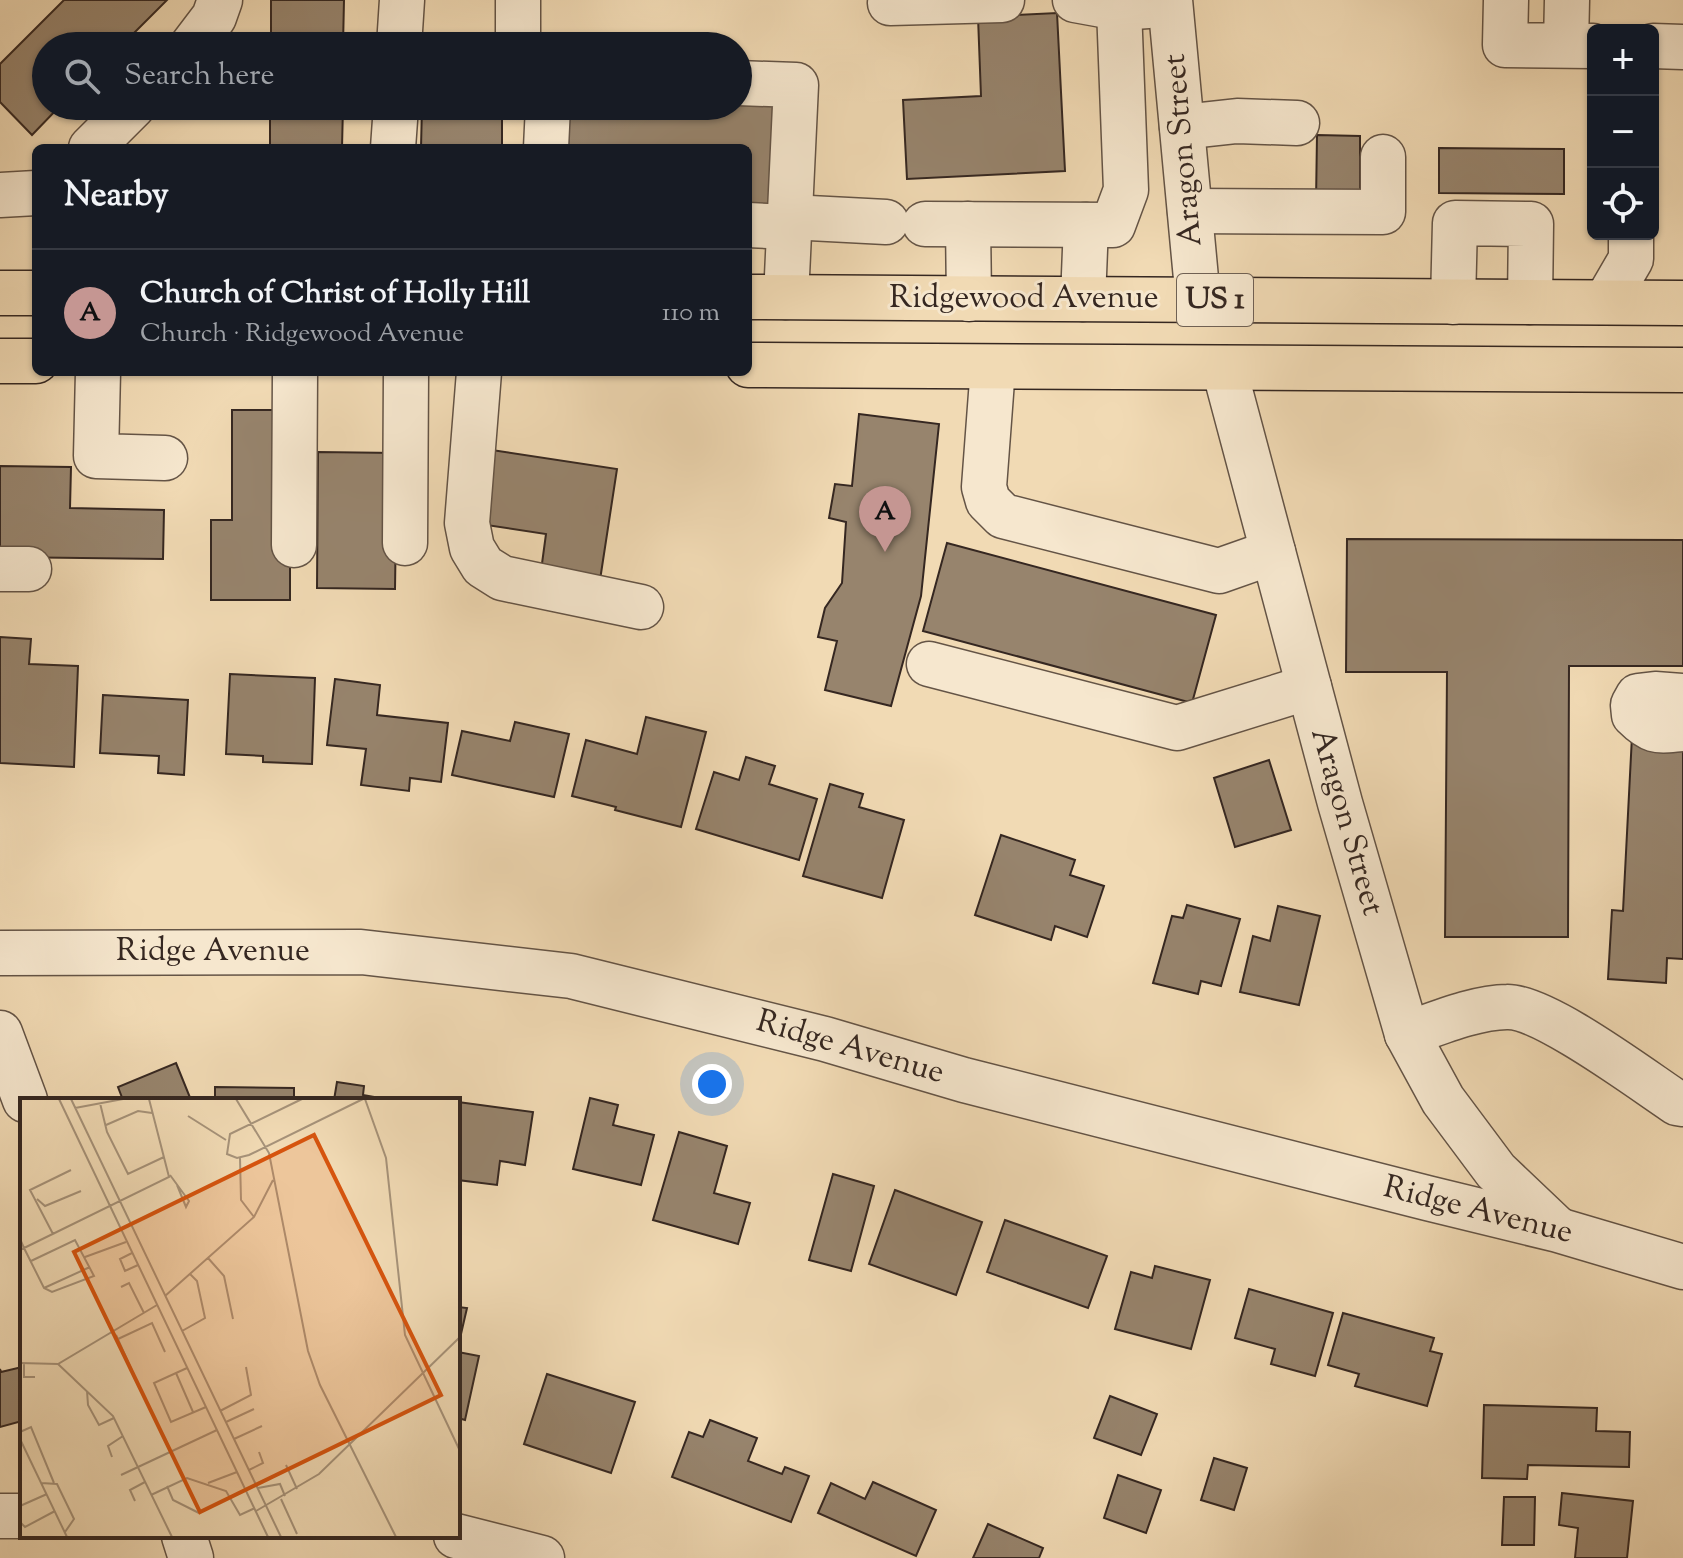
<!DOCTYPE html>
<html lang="en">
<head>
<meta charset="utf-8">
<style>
  body { margin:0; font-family:"Sorts Mill Goudy",serif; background:#242831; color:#f1f3f6 }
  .controls { position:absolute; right:24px; top:24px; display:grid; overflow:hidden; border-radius:12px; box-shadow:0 2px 6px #0004 }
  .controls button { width:72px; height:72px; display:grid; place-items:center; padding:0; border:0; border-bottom:2px solid #363941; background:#171b24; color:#f1f3f6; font:40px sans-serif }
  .you { position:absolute; left:712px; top:1084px; width:28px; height:28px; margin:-20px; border:6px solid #fff; border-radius:50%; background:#1a73e8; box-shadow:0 0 0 12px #1a73e833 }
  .badge { display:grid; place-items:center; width:52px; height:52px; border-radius:50%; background:#c59692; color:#111; font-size:26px; font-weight:700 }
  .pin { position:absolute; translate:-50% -66px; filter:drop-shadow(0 2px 4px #0008) }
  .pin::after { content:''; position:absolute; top:42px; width:28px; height:24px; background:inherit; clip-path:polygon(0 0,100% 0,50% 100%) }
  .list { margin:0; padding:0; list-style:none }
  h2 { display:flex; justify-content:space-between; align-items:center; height:104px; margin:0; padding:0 32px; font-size:34px }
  h2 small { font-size:26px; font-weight:400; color:#9ea1a6 }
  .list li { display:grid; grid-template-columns:52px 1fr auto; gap:24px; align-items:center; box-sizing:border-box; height:128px; padding:0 32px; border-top:2px solid #363941 }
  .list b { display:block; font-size:30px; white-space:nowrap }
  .list p { margin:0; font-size:26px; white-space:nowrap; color:#9ea1a6 }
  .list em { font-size:26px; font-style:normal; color:#9ea1a6 }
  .icon { flex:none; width:44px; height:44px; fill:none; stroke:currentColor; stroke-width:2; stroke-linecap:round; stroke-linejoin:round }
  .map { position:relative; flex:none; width:1683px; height:1558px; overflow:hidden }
  .search { position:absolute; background:#171b24; box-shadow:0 2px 6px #0004; left:32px; top:32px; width:720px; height:88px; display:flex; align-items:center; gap:20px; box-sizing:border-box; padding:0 28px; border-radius:44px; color:#9ea1a6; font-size:30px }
  .panel { position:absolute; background:#171b24; box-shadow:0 2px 6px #0004; left:32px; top:144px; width:720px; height:232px; border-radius:12px }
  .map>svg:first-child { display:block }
</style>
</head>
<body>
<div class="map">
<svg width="1683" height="1558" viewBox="0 0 1683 1558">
  <rect width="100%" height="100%" fill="#f1dab4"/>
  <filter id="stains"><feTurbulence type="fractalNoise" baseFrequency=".0025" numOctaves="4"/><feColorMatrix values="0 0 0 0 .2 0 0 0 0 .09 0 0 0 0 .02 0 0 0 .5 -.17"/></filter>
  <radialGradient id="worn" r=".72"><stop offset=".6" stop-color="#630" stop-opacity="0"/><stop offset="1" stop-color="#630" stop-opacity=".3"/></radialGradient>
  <g fill="#97846d" stroke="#352721" stroke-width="2">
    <polygon points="64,0 167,0 121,46 46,46 46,106 60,106 32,135 0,102 0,64"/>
    <polygon points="271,0 344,0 343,46 271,46"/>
    <polygon points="1057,13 1065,171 907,179 903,100 981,96 978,17"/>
    <polygon points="738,100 779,100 778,209 748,209 748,148 554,148 554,106 738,106"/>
    <polygon points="270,106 343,106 342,148 270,148"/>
    <polygon points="422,106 502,106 502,148 421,148"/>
    <polygon points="1317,135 1360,136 1360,202 1316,202"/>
    <polygon points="1439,148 1564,149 1564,194 1439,193"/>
    <polygon points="232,410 282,410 290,518 290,600 211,600 211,520 232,520"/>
    <polygon points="859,414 939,424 921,596 891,706 825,690 837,641 818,637 825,608 842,583 846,522 829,518 835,484 852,486"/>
    <polygon points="485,449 617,469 600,580 541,571 546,534 473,523"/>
    <polygon points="318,452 397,453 395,589 317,588"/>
    <polygon points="0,466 71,467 70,508 164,510 163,559 0,557"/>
    <polygon points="1347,539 1683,540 1683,666 1569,666 1568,937 1445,937 1447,672 1346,672"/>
    <polygon points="947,543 1216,615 1192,703 923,631"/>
    <polygon points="0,637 31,639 29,664 78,666 74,767 0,763"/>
    <polygon points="230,674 315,678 312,764 263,762 263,756 226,754"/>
    <polygon points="335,679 380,685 377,715 448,723 441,782 410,778 409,791 361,785 366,749 327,745"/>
    <polygon points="103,695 188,700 184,775 158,773 159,756 100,753"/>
    <polygon points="646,717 706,732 681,827 615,810 616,807 572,796 586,740 637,754"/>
    <polygon points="515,722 569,734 554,797 452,775 462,731 510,741"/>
    <polygon points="1632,736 1683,739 1683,959 1667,958 1666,983 1608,979 1612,910 1623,911"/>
    <polygon points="746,757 775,766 769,784 817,799 799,860 696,829 714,772 739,780"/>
    <polygon points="1269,760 1291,830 1235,847 1214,778"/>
    <polygon points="830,784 863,794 859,807 904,820 882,898 803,876"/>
    <polygon points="1001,835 1075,860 1070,875 1104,886 1087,937 1055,926 1051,940 975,915"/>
    <polygon points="1187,905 1240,919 1221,986 1201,981 1198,994 1153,983 1172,916 1183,918"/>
    <polygon points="1278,906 1320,916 1299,1005 1240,992 1253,936 1270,941"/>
    <polygon points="176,1063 191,1100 123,1100 118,1087"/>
    <polygon points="337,1082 364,1086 363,1095 391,1100 334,1100"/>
    <polygon points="215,1087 294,1088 294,1100 215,1100"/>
    <polygon points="590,1098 618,1105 613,1125 654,1135 641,1185 573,1169"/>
    <polygon points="458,1102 533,1112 525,1165 500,1161 497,1185 458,1180"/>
    <polygon points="679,1132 727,1146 714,1193 750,1203 738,1244 653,1220"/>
    <polygon points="833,1174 874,1186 851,1271 809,1260"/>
    <polygon points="895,1190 982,1222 956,1295 869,1264"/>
    <polygon points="1005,1220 1107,1256 1088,1308 987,1272"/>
    <polygon points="1155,1266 1210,1280 1191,1349 1115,1329 1131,1272 1152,1278"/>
    <polygon points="1249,1289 1333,1313 1315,1376 1271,1364 1275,1349 1235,1338"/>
    <polygon points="458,1307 467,1308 458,1347"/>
    <polygon points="1343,1313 1434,1338 1430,1351 1442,1354 1427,1406 1355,1386 1359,1374 1328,1365"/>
    <polygon points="458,1352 479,1356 465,1420 458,1418"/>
    <polygon points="22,1367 22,1421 0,1427 0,1369 1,1372"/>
    <polygon points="547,1374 635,1402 611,1473 524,1444"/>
    <polygon points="1110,1396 1157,1414 1141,1455 1094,1438"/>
    <polygon points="1484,1405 1597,1408 1596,1431 1630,1432 1629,1467 1528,1465 1527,1479 1482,1478"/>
    <polygon points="710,1420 757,1438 748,1461 782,1474 785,1467 809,1476 791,1522 672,1477 689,1432 703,1437"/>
    <polygon points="1214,1458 1247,1468 1234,1510 1201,1500"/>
    <polygon points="1118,1475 1161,1490 1146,1533 1104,1518"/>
    <polygon points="873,1482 936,1510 916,1556 818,1513 831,1483 865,1499"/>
    <polygon points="1562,1493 1633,1501 1627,1558 1575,1558 1578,1528 1559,1525"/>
    <polygon points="1504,1497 1535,1497 1534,1545 1502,1545"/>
    <polygon points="988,1524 1043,1548 1039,1558 973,1558"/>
  </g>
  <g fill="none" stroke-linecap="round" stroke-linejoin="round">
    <g stroke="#645446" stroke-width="47">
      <g id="minor">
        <polyline points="1075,0 1119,8 1148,6"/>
        <polyline points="1170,0 1198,300"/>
        <polyline points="1506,0 1505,45 1593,46"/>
        <polyline points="890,3 1002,0"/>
        <polyline points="1566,45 1567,0"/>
        <polyline points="192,46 214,17 220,0"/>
        <polyline points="399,46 402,0"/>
        <polyline points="518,46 518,0"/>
        <polyline points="1653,46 1683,47"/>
        <polyline points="738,83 796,85 786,297"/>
        <polyline points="1182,127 1237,121 1297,123"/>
        <polyline points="91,148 133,106"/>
        <polyline points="393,148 396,106"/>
        <polyline points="546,148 548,106"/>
        <polyline points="0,195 36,193"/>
        <polyline points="1190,211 1383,212 1383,157"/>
        <polyline points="790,217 886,222"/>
        <polyline points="925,224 1113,225 1126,190 1119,8"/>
        <polyline points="968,224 969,299"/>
        <polyline points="748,225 790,227"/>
        <polyline points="1083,299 1086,225"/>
        <polyline points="1453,302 1455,223 1531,224 1530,302"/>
        <polyline points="1606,302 1631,259 1631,234"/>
        <polyline points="993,367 984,487 988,501 1003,516 1219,571 1273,552"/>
        <polyline points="1224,368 1340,803 1407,1034 1443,1100 1496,1171 1556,1228"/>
        <polyline points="98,372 96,456 165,458"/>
        <polyline points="479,372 467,523 472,548 483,566 502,578 641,607"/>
        <polyline points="405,543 406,372"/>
        <polyline points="294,545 295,372"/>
        <polyline points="0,569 29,569"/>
        <polyline points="929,664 1177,728 1309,687"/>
        <path d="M1683 696 1655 694 1638 696 1633 705 1634 715C1653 734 1658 731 1683 729"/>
        <polyline points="0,953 361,952 571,976 825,1039 964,1080 1427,1198 1558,1230 1683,1267"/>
        <polyline points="0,1033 25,1100"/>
        <path d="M1407 1034C1436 1024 1476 1007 1507 1007 1544 1006 1642 1080 1677 1103L1683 1104"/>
        <polyline points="0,1516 22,1516"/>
        <polyline points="184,1536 191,1558"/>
        <polyline points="456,1536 542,1558"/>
      </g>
    </g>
    <g stroke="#352721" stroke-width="47">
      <g id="major">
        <polyline points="0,293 36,293"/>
        <polyline points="748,297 1683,303"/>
        <polyline points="0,361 36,361"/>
        <polyline points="748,365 1683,370"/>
      </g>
    </g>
    <use href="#minor" stroke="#f6e7ce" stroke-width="44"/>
    <use href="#major" stroke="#f1dab4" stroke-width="44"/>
  </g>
  <g text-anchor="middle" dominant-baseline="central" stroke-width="6" stroke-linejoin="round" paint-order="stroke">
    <rect fill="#f6e7ce" stroke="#6f6155" stroke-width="2" x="1177" y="274" width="76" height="52" rx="6"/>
    <g font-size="30" font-weight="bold" fill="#352721">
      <text x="1215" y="300">US 1</text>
    </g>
    <g font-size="32" fill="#352721" stroke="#f6e7ce">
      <text transform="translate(1184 150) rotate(-95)">Aragon Street</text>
      <text x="1024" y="299">Ridgewood Avenue</text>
      <text transform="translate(1346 822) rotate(74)">Aragon Street</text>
      <text x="213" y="952">Ridge Avenue</text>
      <text transform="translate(850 1048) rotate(16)">Ridge Avenue</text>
      <text transform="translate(1478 1211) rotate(14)">Ridge Avenue</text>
    </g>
  </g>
  <g transform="translate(20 1098)">
    <rect width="440" height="440" fill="#f1dab4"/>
    <path fill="none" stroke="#a69279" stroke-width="2" d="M39 1 248 439M51 1 261 439M216 1 249 55 288 253 300 287 376 439M282 1 210 36 207 56 217 60 229 57 343 1M345 1 366 60 385 237 440 353M80 5 87 34 108 76 144 59M55 10 103 1M168 18 206 42M86 27 118 13 132 15M220 60 221 102 234 119M150 77 169 103 166 109 157 87M17 101 25 108 61 93M33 136 10 92 51 72M0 141 4 150 24 190 32 194 74 178 55 142 11 163M0 152 149 79 129 1M112 155 100 161 105 173 118 167M65 159 106 144M188 160 204 178 213 221M101 189 109 185 124 215M24 190 70 169M145 198 234 119 253 82M162 233 185 220 177 183 170 176M96 237 114 277M98 241 132 225 145 254M0 265 38 266 137 207M4 265V279H15M38 266 93 318 152 439M167 270 134 285 151 324 186 309M156 275 173 314M67 293 68 307 79 327 94 320M200 313 231 297 226 269M206 324 234 311M0 334 11 329 34 385M0 341 47 439M214 341 242 328M92 359 88 348 103 338M266 367 277 391M229 372 243 365 239 354M101 377 197 332M21 385 37 386 54 421 45 434M188 385 217 374M147 388 153 402 179 415M238 390 260 386 265 398M131 397 167 380 206 393 220 417 235 410M261 401 277 436M115 403 110 392 125 384M0 408 27 396M236 413 299 376 440 239M0 424 5 429 35 413"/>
    <path fill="#d6540e" fill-opacity="0.15" stroke="#d6540e" stroke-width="4" d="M294 37 421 297 180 414 54 154Z"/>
    <rect width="440" height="440" fill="none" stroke="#352721" stroke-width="4"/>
  </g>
  <rect width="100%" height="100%" filter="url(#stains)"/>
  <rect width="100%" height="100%" fill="url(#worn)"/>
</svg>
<div class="controls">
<button>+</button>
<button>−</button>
<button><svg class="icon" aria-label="locate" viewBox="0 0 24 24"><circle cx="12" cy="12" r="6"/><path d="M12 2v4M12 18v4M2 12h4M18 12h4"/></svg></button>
</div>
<div class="you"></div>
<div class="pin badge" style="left:885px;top:552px">A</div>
<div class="search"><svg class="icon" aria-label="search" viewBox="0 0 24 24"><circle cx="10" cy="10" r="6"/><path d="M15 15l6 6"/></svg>Search here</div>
<section class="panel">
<h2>Nearby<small></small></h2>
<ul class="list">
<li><span class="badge">A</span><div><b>Church of Christ of Holly Hill</b><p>Church · Ridgewood Avenue</p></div><em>110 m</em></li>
</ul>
</section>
</div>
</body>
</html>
